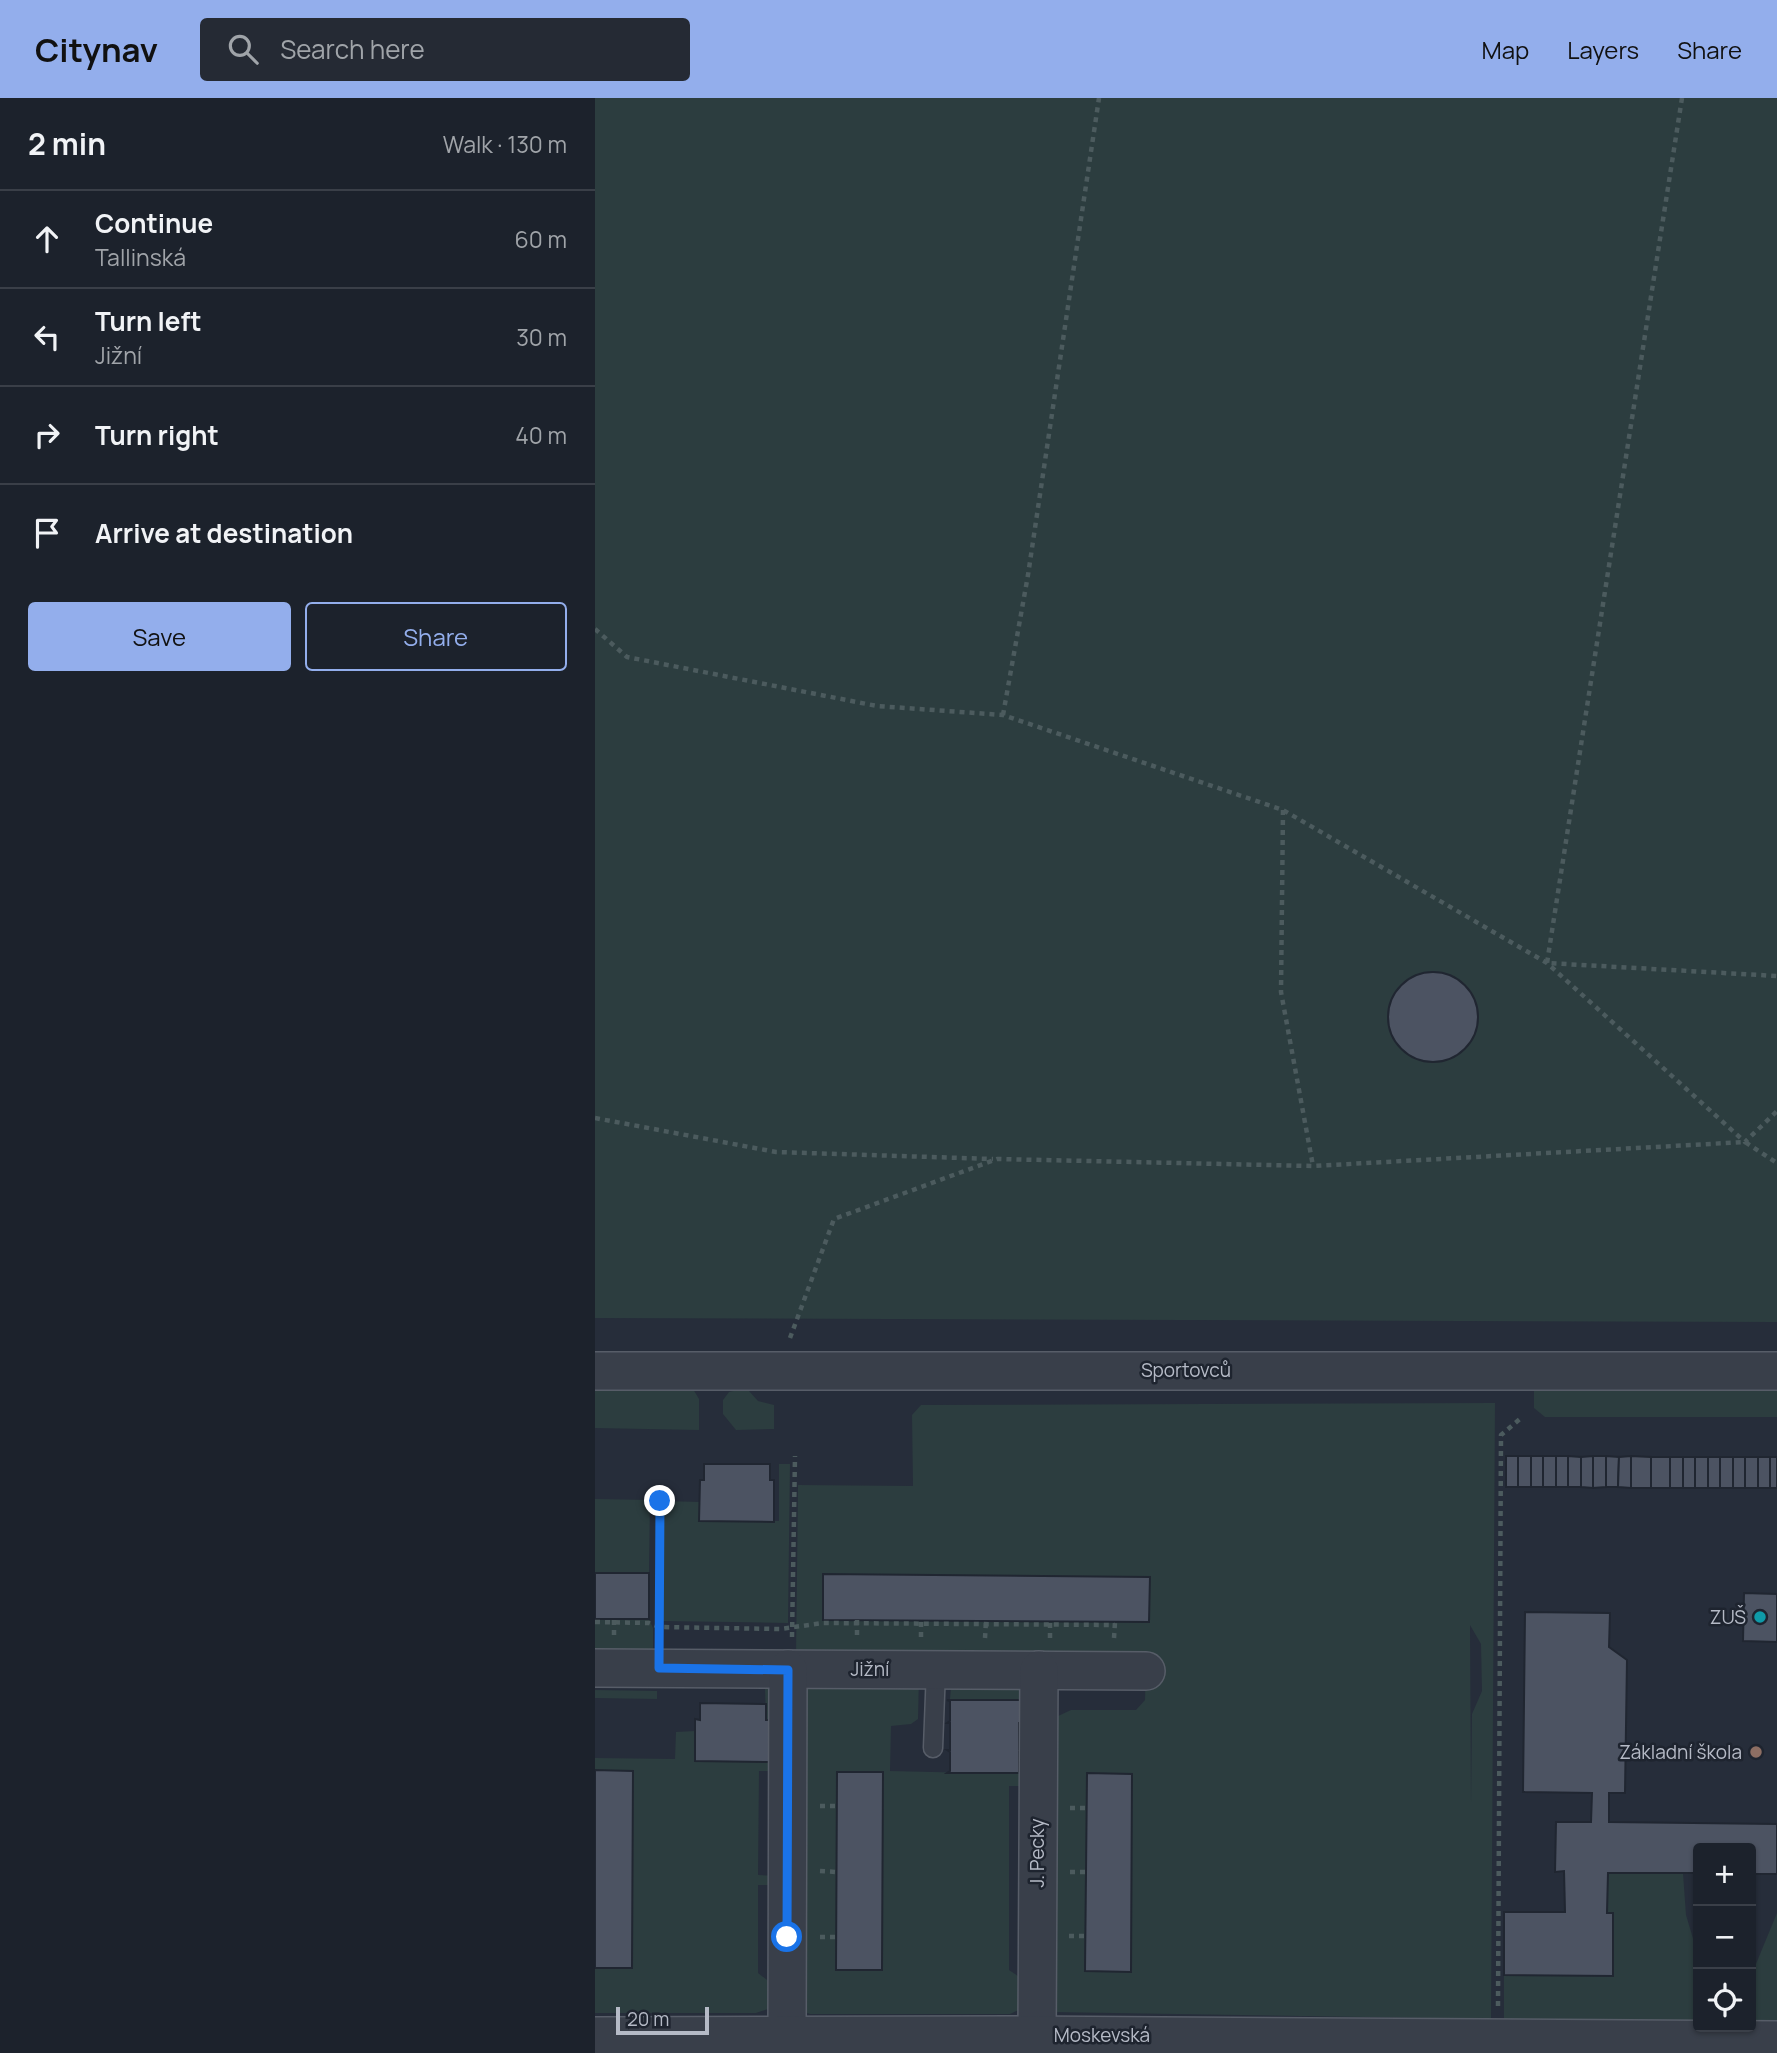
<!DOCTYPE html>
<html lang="en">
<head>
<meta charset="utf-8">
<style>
  body { margin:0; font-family:Manrope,sans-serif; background:#252a34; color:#f1f3f6 }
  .controls { position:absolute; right:21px; bottom:21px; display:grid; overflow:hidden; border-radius:7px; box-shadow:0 2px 5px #0004 }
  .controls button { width:63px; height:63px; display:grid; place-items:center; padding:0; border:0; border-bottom:2px solid #3a3f48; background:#1c222c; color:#f1f3f6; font:35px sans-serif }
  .scale { position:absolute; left:21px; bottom:18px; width:93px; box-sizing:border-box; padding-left:7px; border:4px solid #b5bac6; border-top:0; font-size:19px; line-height:24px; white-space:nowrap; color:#b5bac6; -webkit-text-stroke:5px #1e242f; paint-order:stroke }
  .stop { position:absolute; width:21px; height:21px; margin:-16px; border:5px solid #1a73e8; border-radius:50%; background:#fff }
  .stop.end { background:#1a73e8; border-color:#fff; box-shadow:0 2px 7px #0008 }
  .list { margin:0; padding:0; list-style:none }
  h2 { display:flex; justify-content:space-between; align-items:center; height:91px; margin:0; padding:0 28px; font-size:30px }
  h2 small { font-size:23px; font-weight:400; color:#a0a4a9 }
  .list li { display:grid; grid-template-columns:46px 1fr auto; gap:21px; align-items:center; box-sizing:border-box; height:98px; padding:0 28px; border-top:2px solid #3a3f48 }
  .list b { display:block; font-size:26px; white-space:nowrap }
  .list p { margin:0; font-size:23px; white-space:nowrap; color:#a0a4a9 }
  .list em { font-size:23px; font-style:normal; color:#a0a4a9 }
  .actions { display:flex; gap:14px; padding:21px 28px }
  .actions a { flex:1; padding:16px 0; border:2px solid #93aeec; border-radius:7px; text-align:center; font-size:24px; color:#93aeec }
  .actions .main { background:#93aeec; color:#111 }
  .icon { flex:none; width:38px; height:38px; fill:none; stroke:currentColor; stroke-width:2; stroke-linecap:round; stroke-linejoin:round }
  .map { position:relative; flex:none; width:1182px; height:1955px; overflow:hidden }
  header { display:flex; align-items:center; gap:42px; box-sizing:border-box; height:98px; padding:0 35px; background:#93aeec; color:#111 }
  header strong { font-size:33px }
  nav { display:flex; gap:38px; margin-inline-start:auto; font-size:24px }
  .search { width:490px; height:63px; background:#252a34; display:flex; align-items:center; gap:18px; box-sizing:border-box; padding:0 24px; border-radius:7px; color:#a0a4a9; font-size:26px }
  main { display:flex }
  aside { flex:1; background:#1c222c }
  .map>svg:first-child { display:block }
</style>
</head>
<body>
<header>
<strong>Citynav</strong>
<div class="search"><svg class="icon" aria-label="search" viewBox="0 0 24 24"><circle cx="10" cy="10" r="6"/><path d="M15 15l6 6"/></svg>Search here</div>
<nav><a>Map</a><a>Layers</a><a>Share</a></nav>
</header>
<main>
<aside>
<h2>2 min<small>Walk · 130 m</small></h2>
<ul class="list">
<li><svg class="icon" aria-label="ahead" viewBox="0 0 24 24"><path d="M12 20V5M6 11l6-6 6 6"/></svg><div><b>Continue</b><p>Tallinská</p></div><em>60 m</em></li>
<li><svg class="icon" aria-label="left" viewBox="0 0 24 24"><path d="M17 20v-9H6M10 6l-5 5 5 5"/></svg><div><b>Turn left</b><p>Jižní</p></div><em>30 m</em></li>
<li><svg class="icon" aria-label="right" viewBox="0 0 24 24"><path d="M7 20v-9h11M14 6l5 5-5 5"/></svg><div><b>Turn right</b></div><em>40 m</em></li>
<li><svg class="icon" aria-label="arrive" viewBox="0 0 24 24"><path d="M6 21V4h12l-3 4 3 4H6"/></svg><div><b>Arrive at destination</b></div></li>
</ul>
<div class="actions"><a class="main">Save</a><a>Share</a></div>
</aside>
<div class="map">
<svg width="1182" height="1955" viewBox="0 0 1182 1955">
  <rect width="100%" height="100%" fill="#262d3a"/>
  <g fill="#2c3d3f" fill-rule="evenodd">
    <polygon points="0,0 1182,0 1182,1224 0,1220"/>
    <polygon points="939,1288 1182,1289 1182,1319 950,1319 939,1310"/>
    <polygon points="0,1289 98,1291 104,1301 104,1332 0,1330"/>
    <polygon points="147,1291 154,1293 163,1303 179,1307 179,1331 141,1332 128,1316 128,1302 134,1294"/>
    <path d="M900 1305 896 1921 453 1914 461 1619 476 1612H541L550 1602 551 1565 201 1558 203 1387 318 1388 317 1317 326 1307ZM228 1477 554 1479V1524L228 1522ZM875 1527 886 1546 887 1593 877 1616 876 1706ZM492 1676H537L536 1874 490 1873Z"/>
    <polygon points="184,1366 195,1366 193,1525 67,1523 68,1403 105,1404 105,1423 184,1423"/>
    <polygon points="0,1401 55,1402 54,1475 0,1475"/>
    <polygon points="0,1521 54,1521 58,1530 58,1563 0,1563"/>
    <polygon points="357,1578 417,1582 430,1594 435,1688 414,1688 414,1872 435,1886 430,1909 415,1916 215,1916 207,1913 200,1610 212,1584 324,1579 323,1621 316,1626 296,1628 295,1673 427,1676 424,1674 424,1654 427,1652 424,1652 424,1625 427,1623 425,1623 425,1603 427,1602 355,1601"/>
    <polygon points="105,1586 178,1589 185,1673 164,1673 163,1777 185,1778 185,1787 163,1787 163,1875 185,1892 176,1910 161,1915 0,1915 0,1870 37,1870 38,1673 0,1672 0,1660 80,1661 81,1634 100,1633 100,1663 174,1664 174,1622 171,1622 170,1590 103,1589"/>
    <polygon points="0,1592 62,1593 62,1601 0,1600"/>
    <polygon points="1013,1775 1088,1775 1091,1817 1103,1857 1103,1924 909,1923 909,1877 1017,1878 1018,1816 1012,1815"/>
    <polygon points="1182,1815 1182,1925 1156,1924 1156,1878"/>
  </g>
  <g fill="#4c5362" stroke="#202631" stroke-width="2">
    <circle cx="838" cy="919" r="45"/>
    <rect x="911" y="1358" width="12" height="31"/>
    <rect x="923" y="1358" width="13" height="31"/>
    <rect x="936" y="1358" width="12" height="31"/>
    <rect x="948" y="1358" width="13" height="31"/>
    <rect x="961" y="1358" width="12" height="31"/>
    <polygon points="973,1358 986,1359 986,1389 973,1389"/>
    <polygon points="998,1358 998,1390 986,1389 986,1359"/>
    <polygon points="998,1358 1011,1358 1011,1389 998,1390"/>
    <polygon points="1011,1358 1024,1359 1023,1389 1011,1389"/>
    <polygon points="1036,1358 1036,1390 1023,1389 1024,1359"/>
    <polygon points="1036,1358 1056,1359 1056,1390 1036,1390"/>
    <rect x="1056" y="1359" width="19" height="31"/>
    <rect x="1075" y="1359" width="13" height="31"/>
    <rect x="1088" y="1359" width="12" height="31"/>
    <rect x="1100" y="1359" width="13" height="31"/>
    <rect x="1113" y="1359" width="12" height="31"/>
    <rect x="1125" y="1359" width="13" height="31"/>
    <rect x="1138" y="1359" width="12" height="31"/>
    <rect x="1150" y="1359" width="13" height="31"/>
    <rect x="1163" y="1359" width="12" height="31"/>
    <rect x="1175" y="1359" width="7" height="31"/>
    <polygon points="109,1366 175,1366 175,1382 179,1382 179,1424 104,1423 105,1382 109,1382"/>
    <rect x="0" y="1475" width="54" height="46"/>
    <polygon points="228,1476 555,1479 554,1524 228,1522"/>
    <polygon points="1149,1495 1182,1496 1182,1544 1148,1543"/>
    <polygon points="930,1514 1015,1515 1014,1549 1032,1562 1030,1695 1014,1695 1014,1724 1182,1726 1182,1776 1156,1776 1156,1750 1103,1750 1103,1775 1013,1775 1012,1815 1018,1815 1018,1878 909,1877 909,1814 970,1814 969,1773 960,1774 961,1724 996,1724 997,1695 928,1694"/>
    <polygon points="352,1602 427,1602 425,1603 425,1623 428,1625 424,1625 424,1652 428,1654 424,1654 424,1674 428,1675 352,1675 355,1673 355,1654 352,1652 355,1652 355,1625 352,1625 355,1623 355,1603"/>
    <polygon points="105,1605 171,1606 171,1622 175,1622 175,1664 100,1663 100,1621 105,1622"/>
    <polygon points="0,1672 38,1673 37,1870 0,1870"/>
    <polygon points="242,1674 288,1674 287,1872 241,1872"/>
    <polygon points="492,1675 537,1676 536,1874 490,1873"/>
  </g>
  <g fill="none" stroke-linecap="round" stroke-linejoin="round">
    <g stroke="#575d68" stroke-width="21">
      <polyline id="service" points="338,1650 341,1571"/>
    </g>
    <g stroke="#575d68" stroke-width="40">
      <g id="minor">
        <polyline points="0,1273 1182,1273"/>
        <polyline points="0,1570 551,1573"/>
        <polyline points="192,1936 193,1571"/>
        <polyline points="442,1937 444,1572"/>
        <polyline points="0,1938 420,1937 1182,1942"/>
      </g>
    </g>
    <g stroke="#4c5b5e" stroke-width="4.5" stroke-dasharray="5 5" stroke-linecap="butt">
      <polyline points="1087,0 952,865 1182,878"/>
      <polyline points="0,531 32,559 282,608 408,617 688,712 952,865 1150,1044 1182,1013"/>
      <polyline points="408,617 433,477 504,0"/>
      <polyline points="688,712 686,894 718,1068"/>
      <polyline points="0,1020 181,1054 398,1061"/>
      <polyline points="195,1240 239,1121 402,1061 718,1068 1150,1044 1182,1065"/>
      <polyline points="262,1522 262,1539"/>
      <polyline points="0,1524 54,1525 64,1529 185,1531 228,1525 520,1527"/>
      <polyline points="64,1531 65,1403"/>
      <polyline points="19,1537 19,1521"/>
      <polyline points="197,1539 200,1358"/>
      <polyline points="326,1539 326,1523"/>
      <polyline points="390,1540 391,1523"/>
      <polyline points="455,1540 455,1523"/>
      <polyline points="519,1540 520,1524"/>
      <polyline points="225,1708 242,1708"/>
      <polyline points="475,1710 492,1710"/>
      <polyline points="225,1773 242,1774"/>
      <polyline points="475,1774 491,1774"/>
      <polyline points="474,1838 491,1838"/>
      <polyline points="225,1839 241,1839"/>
      <polyline points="903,1908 906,1337 926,1320"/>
    </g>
    <use href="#service" stroke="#393f4a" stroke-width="18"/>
    <use href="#minor" stroke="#393f4a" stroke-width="37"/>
  </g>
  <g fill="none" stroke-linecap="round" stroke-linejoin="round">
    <polyline stroke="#1a73e8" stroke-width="9" points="65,1403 64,1570 193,1572 192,1839"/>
  </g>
  <circle fill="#0f9aa8" stroke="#1e242f" stroke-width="2.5" cx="1165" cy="1519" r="7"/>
  <circle fill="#8d6e63" stroke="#1e242f" stroke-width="2.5" cx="1161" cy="1654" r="7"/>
  <g text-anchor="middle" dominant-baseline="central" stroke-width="5" stroke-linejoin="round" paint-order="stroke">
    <g font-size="19" fill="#b5bac6" stroke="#1e242f">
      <text x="591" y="1272">Sportovců</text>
      <text x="275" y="1571">Jižní</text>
      <text transform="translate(442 1755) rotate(-90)">J. Pecky</text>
      <text x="507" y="1937">Moskevská</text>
    </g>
    <g font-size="19" fill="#b5bac6" stroke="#1e242f" text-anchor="end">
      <text x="1151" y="1519">ZUŠ</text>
      <text x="1147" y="1654">Základní škola</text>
    </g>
  </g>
</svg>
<div class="controls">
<button>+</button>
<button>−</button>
<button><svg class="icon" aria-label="locate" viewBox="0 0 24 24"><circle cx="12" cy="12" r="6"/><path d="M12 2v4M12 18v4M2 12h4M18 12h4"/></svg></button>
</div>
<div class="scale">20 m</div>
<div class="stop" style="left:192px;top:1839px"></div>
<div class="stop end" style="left:65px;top:1403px"></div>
</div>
</main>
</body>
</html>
